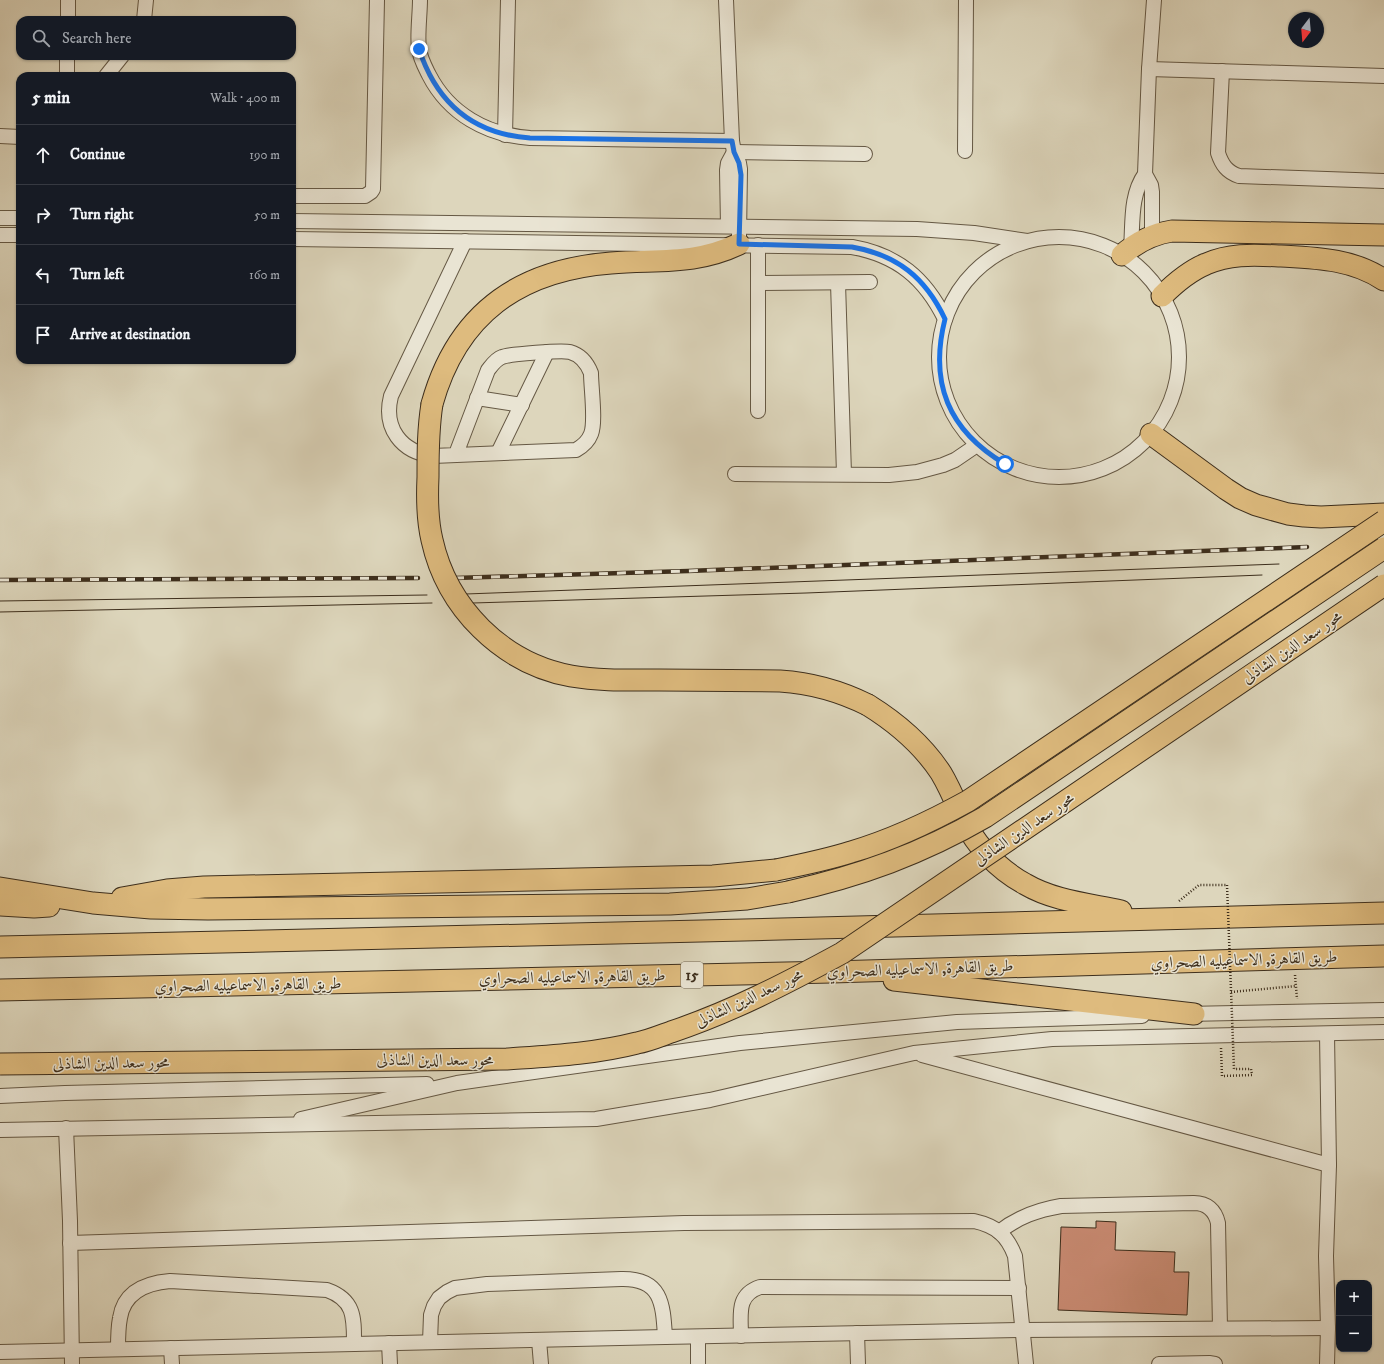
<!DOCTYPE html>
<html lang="en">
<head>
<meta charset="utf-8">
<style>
  body { margin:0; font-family:"IM FELL DW Pica",Amiri,serif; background:#242831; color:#f1f3f6 }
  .controls { position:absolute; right:12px; bottom:12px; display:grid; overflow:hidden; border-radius:8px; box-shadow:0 1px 3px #0004 }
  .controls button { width:36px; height:36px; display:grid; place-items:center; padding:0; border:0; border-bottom:1px solid #363941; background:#171b24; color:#f1f3f6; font:20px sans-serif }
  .compass { position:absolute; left:1288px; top:12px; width:36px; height:36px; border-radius:50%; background:#171b24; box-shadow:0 1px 3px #0004; rotate:196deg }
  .stop { position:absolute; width:12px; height:12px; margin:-9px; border:3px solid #1a73e8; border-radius:50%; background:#fff }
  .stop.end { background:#1a73e8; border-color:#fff; box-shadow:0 1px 4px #0008 }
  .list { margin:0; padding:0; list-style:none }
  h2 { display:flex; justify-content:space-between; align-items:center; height:52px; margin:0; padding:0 16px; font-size:17px }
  h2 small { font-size:13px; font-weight:400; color:#9ea1a6 }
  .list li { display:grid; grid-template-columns:26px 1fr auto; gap:12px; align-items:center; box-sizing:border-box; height:60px; padding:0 16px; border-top:1px solid #363941 }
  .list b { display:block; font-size:15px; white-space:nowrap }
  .list em { font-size:13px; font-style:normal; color:#9ea1a6 }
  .icon { flex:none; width:22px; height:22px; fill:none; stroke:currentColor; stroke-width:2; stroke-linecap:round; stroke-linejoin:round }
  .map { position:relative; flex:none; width:1384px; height:1364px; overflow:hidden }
  .search { position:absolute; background:#171b24; box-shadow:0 1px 3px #0004; left:16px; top:16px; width:280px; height:44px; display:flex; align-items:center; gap:10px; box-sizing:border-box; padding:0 14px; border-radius:12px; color:#9ea1a6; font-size:15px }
  .panel { position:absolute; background:#171b24; box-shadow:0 1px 3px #0004; left:16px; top:72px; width:280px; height:292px; border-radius:12px }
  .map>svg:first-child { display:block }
</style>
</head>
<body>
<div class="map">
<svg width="1384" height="1364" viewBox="0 0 1384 1364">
  <rect width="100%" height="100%" fill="#ddd6bc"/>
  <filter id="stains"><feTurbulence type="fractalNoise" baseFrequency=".005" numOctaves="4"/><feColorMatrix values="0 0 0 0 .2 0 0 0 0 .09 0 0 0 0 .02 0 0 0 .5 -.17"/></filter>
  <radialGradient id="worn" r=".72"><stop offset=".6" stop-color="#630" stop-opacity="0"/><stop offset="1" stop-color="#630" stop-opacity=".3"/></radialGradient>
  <polygon fill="#c98b73" stroke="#3d2e1c" points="1096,1221 1116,1222 1115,1250 1175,1252 1174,1272 1189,1272 1187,1315 1058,1310 1061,1227 1096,1228"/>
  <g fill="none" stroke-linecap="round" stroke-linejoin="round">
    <g stroke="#655844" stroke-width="16">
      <g id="minor">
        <path d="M420 0C420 14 417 36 419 49 420 58 425 67 429 75 449 114 487 135 530 138L732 141"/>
        <polyline points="726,0 732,141 734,152 739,163 740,169 739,236"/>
        <polyline points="68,20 68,0"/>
        <polyline points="144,20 146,0"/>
        <polyline points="1149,69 1384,76"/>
        <path d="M1222 71 1218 153C1222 165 1227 172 1239 176L1384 181"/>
        <polyline points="67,76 67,56"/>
        <polyline points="106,76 122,56"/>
        <polyline points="505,135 508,0"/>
        <polyline points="0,136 20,137"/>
        <polyline points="965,151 966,0"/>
        <polyline points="734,152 865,154"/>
        <polyline points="1145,174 1151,185 1152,192 1152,236"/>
        <polyline points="292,196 365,196 371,192 373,189 377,0"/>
        <polyline points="0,218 20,218"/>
        <polyline points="292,221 917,229 974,233 1027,241"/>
        <polyline points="728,226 727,170 728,163 734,152"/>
        <polyline points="0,235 20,235"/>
        <circle cx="1059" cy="357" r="120"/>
        <path d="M292 239 852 247C897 255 925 278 945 319"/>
        <polyline points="758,245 758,411"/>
        <path d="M1131 248C1133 223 1130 195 1145 174L1149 69 1154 0"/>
        <polyline points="758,283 870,282"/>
        <polyline points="838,283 844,474"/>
        <polyline points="477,398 522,405"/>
        <polyline points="498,453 547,352"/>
        <path d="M456 454 488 370C492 365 496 359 502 357 510 354 562 350 570 352 581 355 587 363 591 373 591 388 596 422 591 434 588 442 583 446 576 450L433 456C401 452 383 428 391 396L465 241"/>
        <polyline points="735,474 889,475 917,472 943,465 955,460 977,445"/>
        <polyline points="1186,1014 1384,1010"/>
        <polyline points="1327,1034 1329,1165 1326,1256 1328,1328 1327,1364"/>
        <polyline points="922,1055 1329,1165"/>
        <polyline points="0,1096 65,1093 427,1084"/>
        <polyline points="301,1119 457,1083 740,1043 957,1022 1142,1016"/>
        <polyline points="66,1128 70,1221 72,1364"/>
        <polyline points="0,1130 596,1119 710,1100 914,1053 1052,1039 1384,1032"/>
        <path d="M999 1232C1018 1217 1037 1210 1061 1206L1194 1203C1207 1203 1215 1210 1218 1223L1220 1328"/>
        <path d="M70 1243 684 1223 974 1221C996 1226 1007 1235 1015 1256L1026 1364"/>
        <polyline points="857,1333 858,1364"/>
        <path d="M741 1336C741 1315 736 1295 760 1287L1019 1288"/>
        <polyline points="539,1340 541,1364"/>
        <path d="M430 1342 431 1315 434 1306 439 1298 447 1292 455 1288 487 1284 621 1279C662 1278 663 1304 665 1337"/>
        <polyline points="389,1343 390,1364"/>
        <polyline points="171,1348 172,1364"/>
        <path d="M118 1349C118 1339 118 1328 120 1318 124 1292 146 1283 170 1281L327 1290C355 1300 354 1318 354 1344"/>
        <polyline points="0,1352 665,1337 1023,1330 1328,1328"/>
        <polyline points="698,1364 698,1337"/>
        <polyline points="1159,1364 1209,1363 1215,1364"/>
      </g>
    </g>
    <g stroke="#3d2e1c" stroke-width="23">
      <g id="highway">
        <path d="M1122 255C1137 242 1152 234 1172 231L1384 235"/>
        <path d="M1162 296C1175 283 1189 271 1206 264 1231 253 1255 255 1281 256 1317 258 1353 259 1384 280"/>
        <path d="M432 404C457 314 519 270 611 263 658 259 695 265 739 244"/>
        <polyline points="1151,434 1226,489 1240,498 1256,505 1288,514 1304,516 1321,517 1384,514"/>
        <path d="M868 705C897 723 922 744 941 773 950 788 956 803 963 819 977 847 998 869 1025 884 1054 901 1089 904 1121 911"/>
        <polyline points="0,888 93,903 151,908 208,909 670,904 747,899 788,892"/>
        <polyline points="122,898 167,890 204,887 713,876 776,870"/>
        <polyline points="0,905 34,907 49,906"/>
        <polyline points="0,947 744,930 1384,913"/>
        <polyline points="894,980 1194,1014"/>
        <polyline points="0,990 832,972 1384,956"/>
      </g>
    </g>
    <g stroke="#3d2e1c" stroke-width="2.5" stroke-dasharray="1 2" stroke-linecap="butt">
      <polyline points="1179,901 1199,885 1227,885"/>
      <polyline points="1295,975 1297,999"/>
      <polyline points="1231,992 1296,986"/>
      <polyline points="1221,1048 1222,1076 1252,1075 1251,1069 1234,1069"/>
    </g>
    <use href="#minor" stroke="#e9e4d3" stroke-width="14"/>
    <use href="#highway" stroke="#debb7e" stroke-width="21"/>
    <g stroke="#3d2e1c" stroke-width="1">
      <polyline points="466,594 1279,564"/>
      <polyline points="0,601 427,595"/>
      <polyline points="473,603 806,593 1262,575"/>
      <polyline points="0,612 432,603"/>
    </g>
    <g stroke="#3d2e1c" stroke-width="4.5">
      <g id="rail">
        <polyline points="455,578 688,571 1307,547"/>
        <polyline points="0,580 418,578"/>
      </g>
    </g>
    <use href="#rail" stroke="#e9e4d3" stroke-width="3" stroke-dasharray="9" stroke-linecap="butt"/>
    <g stroke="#3d2e1c" stroke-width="23" stroke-linecap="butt">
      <g id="highway-bridge">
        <path d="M432 404C428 429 428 452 428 477 427 498 427 519 432 540 447 608 502 663 571 676 600 681 629 680 659 680 699 680 739 681 780 681 811 683 840 691 868 705"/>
        <path d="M776 870C801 865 826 860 851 852 892 840 930 822 968 801L1384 521"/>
        <path d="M788 892C860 876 921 854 985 817L1384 548"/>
        <path d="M0 1064 507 1059C550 1056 594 1054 637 1043 648 1041 660 1036 671 1032 731 1012 787 983 842 953L1384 585"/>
      </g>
    </g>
    <polyline stroke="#3d2e1c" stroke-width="2.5" stroke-dasharray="1 2" stroke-linecap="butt" points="1227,885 1234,1069"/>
    <use href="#highway-bridge" stroke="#debb7e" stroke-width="21"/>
  </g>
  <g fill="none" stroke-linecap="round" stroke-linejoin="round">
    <path stroke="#1a73e8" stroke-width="5" d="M419 49C437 104 473 134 530 138L732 141 734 152 739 163 741 175 739 244 852 247C897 255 925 277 945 319 929 383 948 430 1005 464"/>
  </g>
  <g text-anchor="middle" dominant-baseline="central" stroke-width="3" stroke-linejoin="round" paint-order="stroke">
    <rect fill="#e9e4d3" stroke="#716553" stroke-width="1" x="681" y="962" width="22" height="26" rx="3"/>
    <g font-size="15" font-weight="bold" fill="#3d2e1c">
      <text x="692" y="975">15</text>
    </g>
    <g font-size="16" fill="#3d2e1c" stroke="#e9e4d3">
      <text transform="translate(1292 647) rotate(-34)">محور سعد الدين الشاذلى</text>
      <text transform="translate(1024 829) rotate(-34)">محور سعد الدين الشاذلى</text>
      <text transform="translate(1244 960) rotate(-2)">طريق القاهرة, الاسماعيليه الصحراوي</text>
      <text transform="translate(920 969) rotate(-2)">طريق القاهرة, الاسماعيليه الصحراوي</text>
      <text transform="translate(572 977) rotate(-1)">طريق القاهرة, الاسماعيليه الصحراوي</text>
      <text transform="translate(248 985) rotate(-1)">طريق القاهرة, الاسماعيليه الصحراوي</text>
      <text transform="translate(749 998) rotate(-25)">محور سعد الدين الشاذلى</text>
      <text x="435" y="1060">محور سعد الدين الشاذلى</text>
      <text transform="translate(111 1063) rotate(-1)">محور سعد الدين الشاذلى</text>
    </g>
  </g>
  <rect width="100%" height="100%" filter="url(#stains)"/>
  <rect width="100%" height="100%" fill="url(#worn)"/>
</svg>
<div class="controls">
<button>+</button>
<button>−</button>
</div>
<svg class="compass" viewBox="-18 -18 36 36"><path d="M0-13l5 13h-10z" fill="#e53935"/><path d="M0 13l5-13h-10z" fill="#9ea1a6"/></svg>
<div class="stop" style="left:1005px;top:464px"></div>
<div class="stop end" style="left:419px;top:49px"></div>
<div class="search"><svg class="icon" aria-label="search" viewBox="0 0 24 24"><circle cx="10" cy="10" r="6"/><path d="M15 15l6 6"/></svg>Search here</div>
<section class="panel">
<h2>5 min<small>Walk · 400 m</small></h2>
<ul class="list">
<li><svg class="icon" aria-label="ahead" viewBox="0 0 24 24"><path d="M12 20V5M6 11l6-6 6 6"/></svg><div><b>Continue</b></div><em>190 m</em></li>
<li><svg class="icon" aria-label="right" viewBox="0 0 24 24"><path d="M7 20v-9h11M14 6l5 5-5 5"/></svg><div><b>Turn right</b></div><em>50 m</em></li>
<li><svg class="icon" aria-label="left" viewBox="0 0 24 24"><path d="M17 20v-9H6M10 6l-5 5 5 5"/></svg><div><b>Turn left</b></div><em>160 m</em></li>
<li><svg class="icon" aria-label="arrive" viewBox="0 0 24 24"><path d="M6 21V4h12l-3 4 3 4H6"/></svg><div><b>Arrive at destination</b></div></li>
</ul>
</section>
</div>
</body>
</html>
